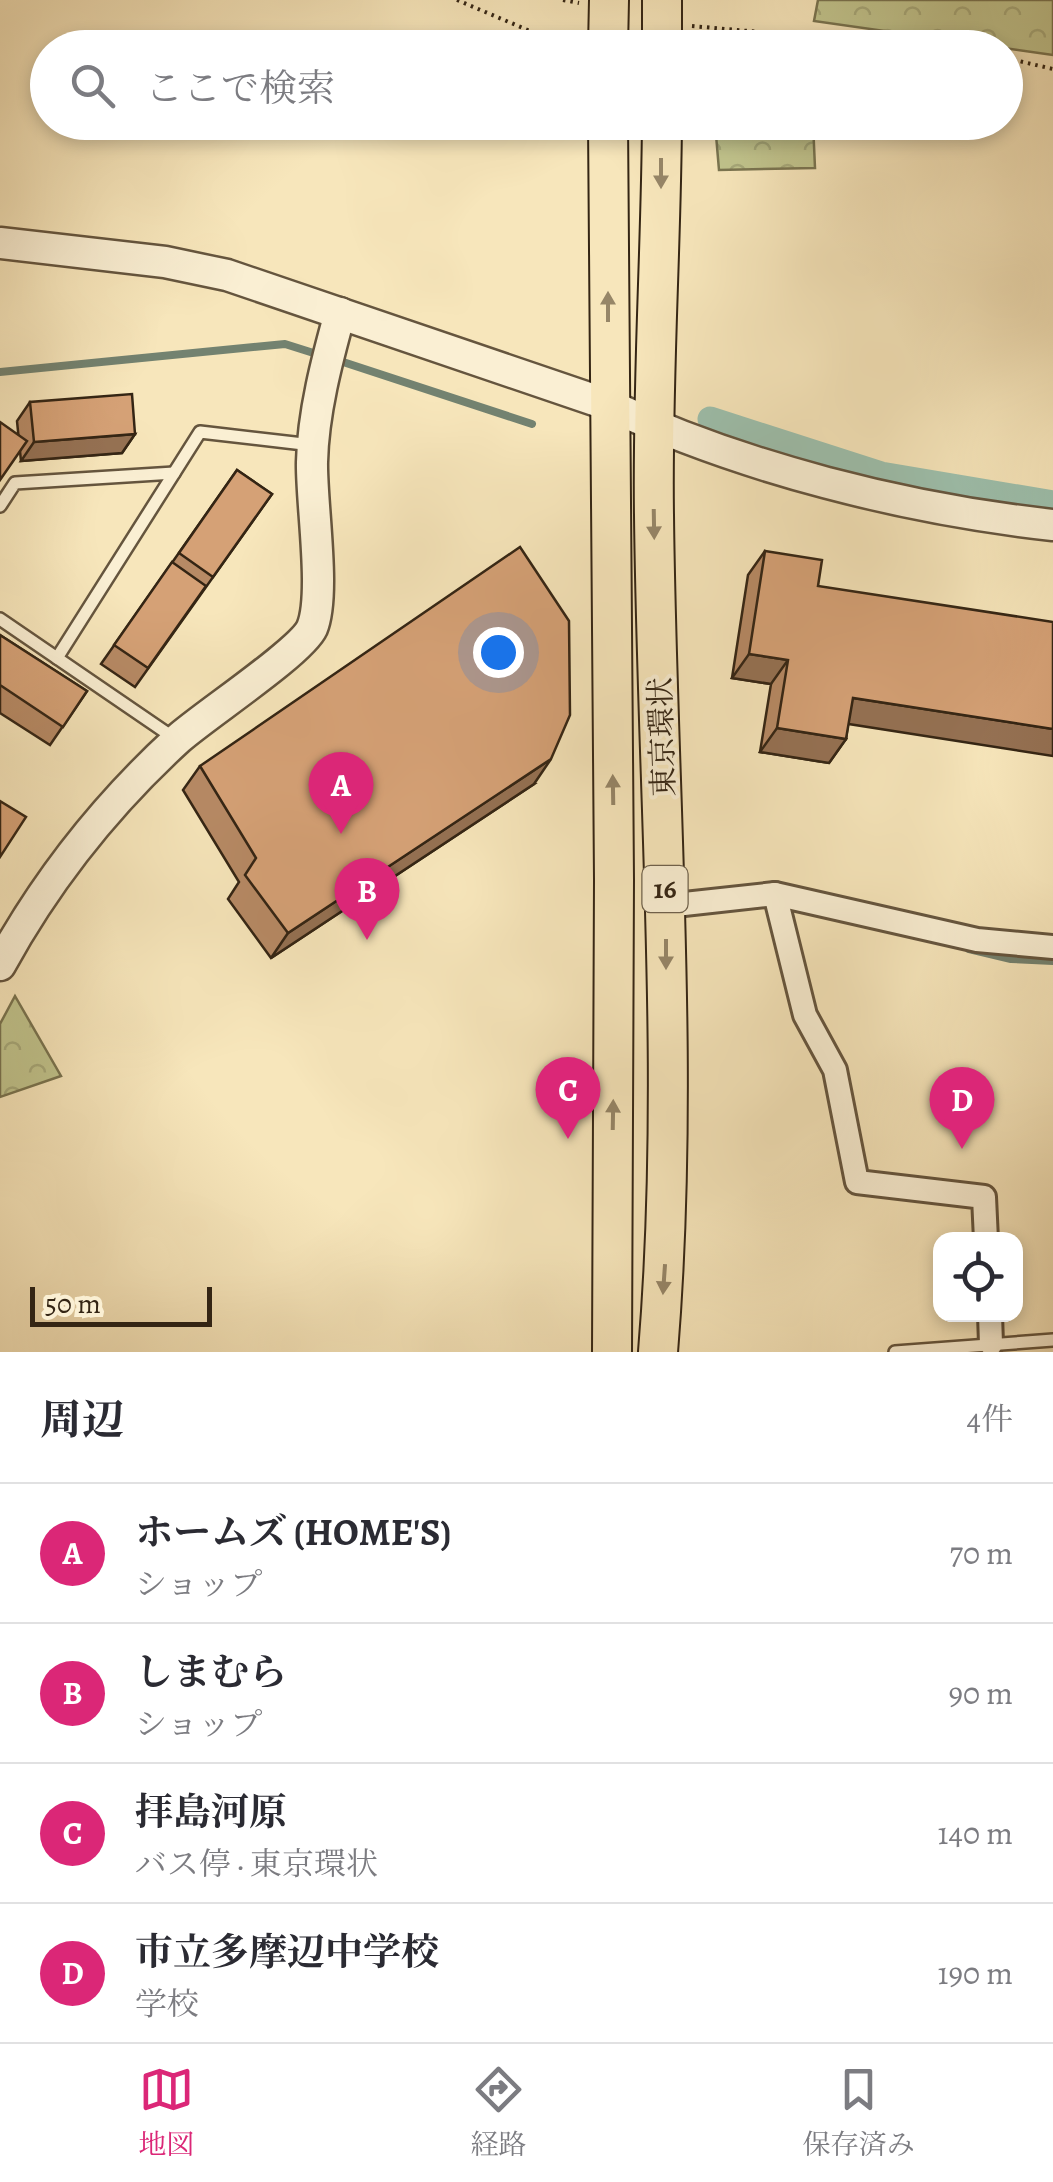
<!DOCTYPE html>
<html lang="ja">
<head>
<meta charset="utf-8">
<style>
  body { margin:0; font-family:Alegreya,"Noto Serif JP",serif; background:#f7f7f7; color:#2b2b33 }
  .controls { position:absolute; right:30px; bottom:30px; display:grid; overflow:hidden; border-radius:20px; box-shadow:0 5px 15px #0003 }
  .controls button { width:90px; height:90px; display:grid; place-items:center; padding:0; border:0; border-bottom:2px solid #e1e1e2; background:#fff; color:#2b2b33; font:50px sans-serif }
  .scale { position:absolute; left:30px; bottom:25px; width:182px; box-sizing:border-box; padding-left:10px; border:5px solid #342514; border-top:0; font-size:28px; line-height:35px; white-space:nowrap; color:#342514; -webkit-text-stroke:8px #faefd3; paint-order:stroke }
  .you { position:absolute; left:498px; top:652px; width:35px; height:35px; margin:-25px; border:8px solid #fff; border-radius:50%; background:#1a73e8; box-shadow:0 0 0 15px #1a73e833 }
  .badge { display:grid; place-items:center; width:65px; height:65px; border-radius:50%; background:#db2777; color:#fff; font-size:32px; font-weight:700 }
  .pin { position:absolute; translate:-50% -82px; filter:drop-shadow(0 2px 5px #0008) }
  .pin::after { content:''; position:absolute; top:52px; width:35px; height:30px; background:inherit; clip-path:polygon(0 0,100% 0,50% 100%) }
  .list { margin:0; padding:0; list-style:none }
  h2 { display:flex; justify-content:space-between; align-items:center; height:130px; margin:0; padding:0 40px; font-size:42px }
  h2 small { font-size:32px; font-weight:400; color:#7c7c81 }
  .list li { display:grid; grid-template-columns:65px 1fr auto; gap:30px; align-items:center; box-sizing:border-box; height:140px; padding:0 40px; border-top:2px solid #e1e1e2 }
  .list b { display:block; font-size:38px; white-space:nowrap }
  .list p { margin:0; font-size:32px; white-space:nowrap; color:#7c7c81 }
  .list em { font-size:32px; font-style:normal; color:#7c7c81 }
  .icon { flex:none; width:55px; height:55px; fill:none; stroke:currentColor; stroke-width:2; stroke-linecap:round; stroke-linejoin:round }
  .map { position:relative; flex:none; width:1053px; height:1352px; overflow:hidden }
  .search { position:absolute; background:#fff; box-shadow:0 5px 15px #0003; left:30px; right:30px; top:30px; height:110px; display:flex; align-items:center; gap:25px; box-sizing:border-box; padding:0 35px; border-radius:55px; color:#7c7c81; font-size:38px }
  .sheet { height:690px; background:#fff }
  nav { display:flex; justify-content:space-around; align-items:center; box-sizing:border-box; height:140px; border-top:2px solid #e1e1e2; background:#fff; font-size:28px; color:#7c7c81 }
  nav a { display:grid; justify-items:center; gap:5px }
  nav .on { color:#db2777 }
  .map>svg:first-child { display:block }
</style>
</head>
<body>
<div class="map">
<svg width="1053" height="1352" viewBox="0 0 1053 1352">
  <defs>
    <pattern id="park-crowns" width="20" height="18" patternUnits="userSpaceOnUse" patternTransform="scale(2.5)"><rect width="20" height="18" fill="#c1c48d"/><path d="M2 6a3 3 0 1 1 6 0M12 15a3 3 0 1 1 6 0" fill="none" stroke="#a6a879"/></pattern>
  </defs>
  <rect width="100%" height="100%" fill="#f7e6bb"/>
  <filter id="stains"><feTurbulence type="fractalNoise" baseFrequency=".002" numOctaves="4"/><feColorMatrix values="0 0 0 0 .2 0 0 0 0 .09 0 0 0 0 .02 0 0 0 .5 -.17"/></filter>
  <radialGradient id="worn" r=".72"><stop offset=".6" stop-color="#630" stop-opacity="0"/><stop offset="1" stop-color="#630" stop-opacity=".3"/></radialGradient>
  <g fill="url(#park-crowns)" stroke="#7a7450" stroke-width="2.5">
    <polygon points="818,0 1053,0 1053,55 814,21"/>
    <polygon points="715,123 813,123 815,168 719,170"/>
    <polygon points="15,996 61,1076 0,1097 0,1024"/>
  </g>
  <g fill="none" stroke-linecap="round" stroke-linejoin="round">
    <g stroke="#738270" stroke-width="8">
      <polyline points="337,360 532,424"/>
      <polyline points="0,372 285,344 323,356"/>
      <polyline points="969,949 1011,959 1053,961"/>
    </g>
    <polyline stroke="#9dc0ad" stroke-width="25" points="710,419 881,474 1053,503"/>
    <g stroke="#65553e" stroke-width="16">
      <g id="service">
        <polyline points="0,506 15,483 174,473"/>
        <polyline points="0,619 174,738"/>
        <polyline points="57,658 200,432 312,445"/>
        <polyline points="895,1352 1053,1340"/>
      </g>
    </g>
    <g stroke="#65553e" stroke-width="28">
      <g id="minor">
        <polyline points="775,894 805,1015 835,1070 857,1182 984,1197 986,1240"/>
        <polyline points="666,906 775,894 977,940 1053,947"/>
        <polyline points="990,1314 991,1344"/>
      </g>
    </g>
    <g stroke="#65553e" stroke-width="35">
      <g id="tertiary">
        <path d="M0 243 165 262 227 275 609 405C743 468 906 509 1053 525"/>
        <path d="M0 965C46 881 107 804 178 739 205 715 301 652 312 628 326 594 311 502 312 462 313 413 327 360 340 313"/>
      </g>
    </g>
    <g stroke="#342514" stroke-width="42">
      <g id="trunk">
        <polyline points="608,48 609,0"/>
        <polyline points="662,48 662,0"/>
        <polyline points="608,122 614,880 612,1352"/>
        <path d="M658 1352C681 1074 657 794 654 515 652 384 661 253 662 122"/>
      </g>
    </g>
    <g stroke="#342514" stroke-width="4" stroke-dasharray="2.5 5" stroke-linecap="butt">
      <polyline points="457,0 570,48"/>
      <polyline points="563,0 579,3"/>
      <polyline points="692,26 906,45"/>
      <polyline points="905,47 924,48"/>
      <polyline points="1006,58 1053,69"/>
    </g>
    <use href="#service" stroke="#faefd3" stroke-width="11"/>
    <use href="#minor" stroke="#faefd3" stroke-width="22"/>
    <use href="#tertiary" stroke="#faefd3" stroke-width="30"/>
    <use href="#trunk" stroke="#f7e6bb" stroke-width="38"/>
  </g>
  <g fill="#b78a65" stroke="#342514" stroke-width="2.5">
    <polygon points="30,402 135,434 122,453 21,461 17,421"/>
    <polygon points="237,470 272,494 135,687 101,664"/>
    <polygon points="765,551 818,586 848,724 846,739 829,763 760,752 771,684 732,678 748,575"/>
    <polygon points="0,635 87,691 50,745 0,713"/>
    <polygon points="200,766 534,784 271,958 228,899 239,882 183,790"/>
  </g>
  <g fill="#957153" stroke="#342514" stroke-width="2.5">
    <polygon points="135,434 122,453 21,461 34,442"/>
    <polygon points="749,654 788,660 771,684 732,678"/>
    <polygon points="853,698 1053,729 1053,756 836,722"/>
    <polygon points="777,728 846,739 829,763 760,752"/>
    <polygon points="551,759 534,784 271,958 288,933"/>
  </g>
  <g fill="#d5a176" stroke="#342514" stroke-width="2.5">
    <polygon points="132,394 135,434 34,442 30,402"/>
    <polygon points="0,422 27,441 0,480"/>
    <polygon points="237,470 272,494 213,577 179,553"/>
    <polygon points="520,547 569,621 570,715 551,759 288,933 245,875 256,858 200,766"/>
    <polygon points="765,551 822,560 818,586 1053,622 1053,729 853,698 846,739 777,728 788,660 749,654"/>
    <polygon points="172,562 206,586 148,668 114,645"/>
    <polygon points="0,635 87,691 63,727 0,685"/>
    <polygon points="0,801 26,817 0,857"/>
  </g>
  <defs><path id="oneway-solid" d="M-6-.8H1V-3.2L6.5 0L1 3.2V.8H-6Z" transform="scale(2.5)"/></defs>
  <g fill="#968668">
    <use href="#oneway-solid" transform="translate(661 173) rotate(90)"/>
    <use href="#oneway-solid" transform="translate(608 307) rotate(-90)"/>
    <use href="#oneway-solid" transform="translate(654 524) rotate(89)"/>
    <use href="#oneway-solid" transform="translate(613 790) rotate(-91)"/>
    <use href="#oneway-solid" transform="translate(666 954) rotate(90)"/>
    <use href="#oneway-solid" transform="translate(613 1115) rotate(-89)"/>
    <use href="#oneway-solid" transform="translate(664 1279) rotate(94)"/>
  </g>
  <g text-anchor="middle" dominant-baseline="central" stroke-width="8" stroke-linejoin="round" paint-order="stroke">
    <rect fill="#faefd3" stroke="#6f624d" stroke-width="2.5" x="642.5" y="866" width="45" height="46" rx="8"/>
    <g font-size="28" font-weight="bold" fill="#342514">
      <text x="665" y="889">16</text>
    </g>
    <g font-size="30" fill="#342514" stroke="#faefd3">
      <text transform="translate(662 737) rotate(-92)">東京環状</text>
    </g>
  </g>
  <rect width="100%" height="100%" filter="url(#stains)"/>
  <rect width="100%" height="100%" fill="url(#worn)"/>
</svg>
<div class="controls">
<button><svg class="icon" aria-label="locate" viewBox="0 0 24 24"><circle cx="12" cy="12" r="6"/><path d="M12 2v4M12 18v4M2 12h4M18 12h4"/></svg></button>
</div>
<div class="scale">50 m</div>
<div class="you"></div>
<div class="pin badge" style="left:341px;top:834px">A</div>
<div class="pin badge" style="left:367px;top:940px">B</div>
<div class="pin badge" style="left:568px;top:1139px">C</div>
<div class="pin badge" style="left:962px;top:1149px">D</div>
<div class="search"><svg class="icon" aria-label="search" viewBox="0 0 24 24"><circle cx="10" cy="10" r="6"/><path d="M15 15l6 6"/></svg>ここで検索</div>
</div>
<section class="sheet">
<h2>周辺<small>4件</small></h2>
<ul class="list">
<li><span class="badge">A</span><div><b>ホームズ (HOME'S)</b><p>ショップ</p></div><em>70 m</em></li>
<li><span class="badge">B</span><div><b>しまむら</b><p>ショップ</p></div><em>90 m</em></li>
<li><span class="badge">C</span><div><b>拝島河原</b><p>バス停 · 東京環状</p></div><em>140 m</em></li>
<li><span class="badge">D</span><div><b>市立多摩辺中学校</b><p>学校</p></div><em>190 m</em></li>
</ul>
</section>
<nav>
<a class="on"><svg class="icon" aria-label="map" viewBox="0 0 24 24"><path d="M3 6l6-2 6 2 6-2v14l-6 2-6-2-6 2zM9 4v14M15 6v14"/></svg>地図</a>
<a><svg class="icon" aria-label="directions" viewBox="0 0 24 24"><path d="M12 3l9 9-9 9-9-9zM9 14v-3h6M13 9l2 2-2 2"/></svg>経路</a>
<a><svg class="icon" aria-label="saved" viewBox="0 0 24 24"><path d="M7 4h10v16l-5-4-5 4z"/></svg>保存済み</a>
</nav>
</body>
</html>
